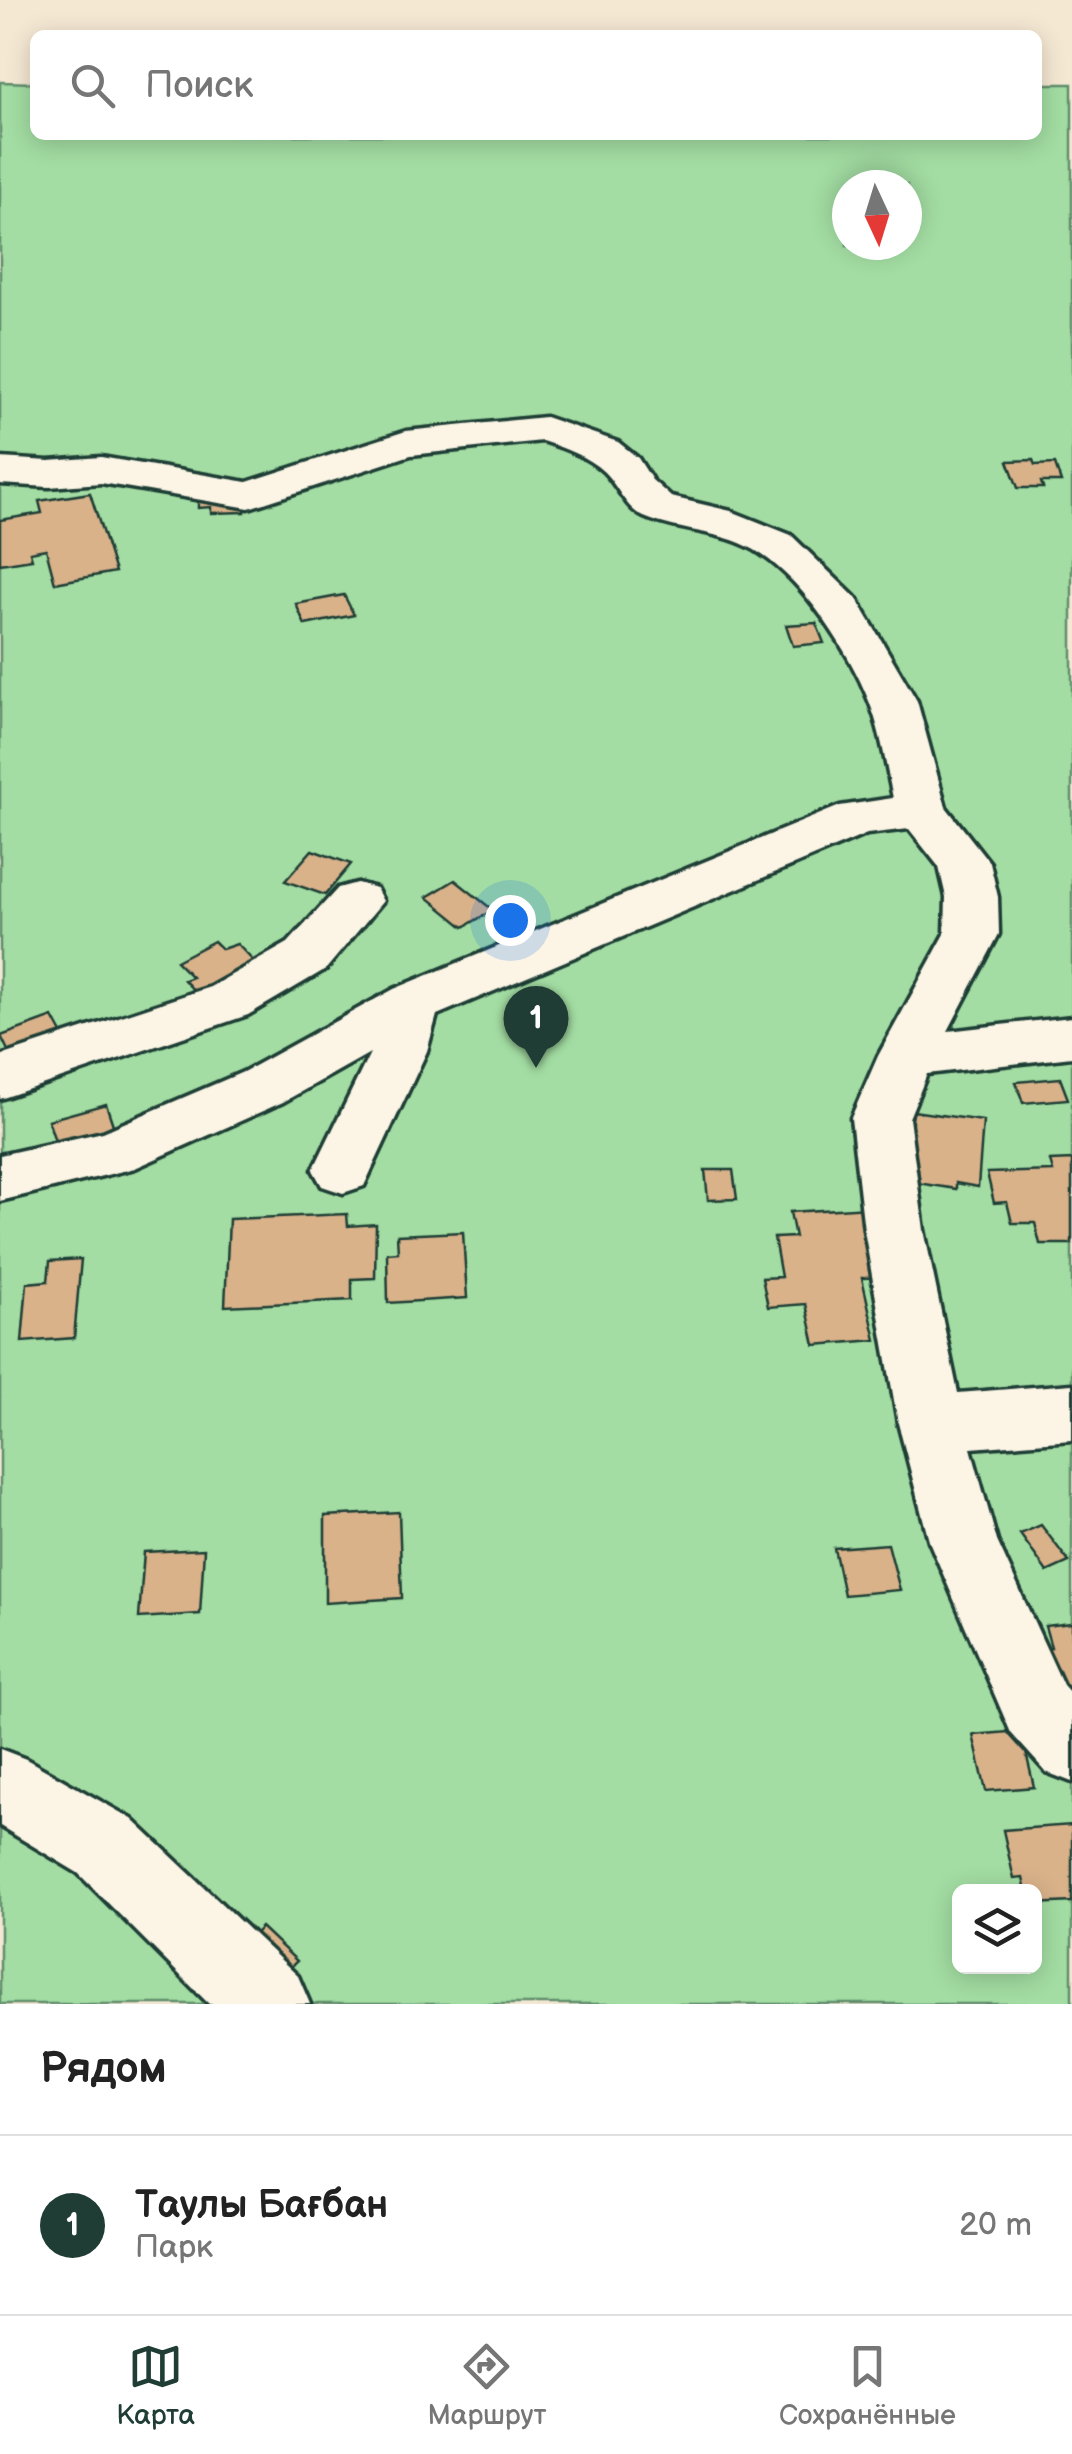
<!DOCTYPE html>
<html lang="ru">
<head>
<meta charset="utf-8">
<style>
  body { margin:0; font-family:"Balsamiq Sans",sans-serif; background:#f2f2f2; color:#222 }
  .controls { position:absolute; right:30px; bottom:30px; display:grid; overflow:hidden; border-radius:15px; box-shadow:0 5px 25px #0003 }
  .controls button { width:90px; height:90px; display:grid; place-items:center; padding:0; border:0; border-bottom:2px solid #e0e0e0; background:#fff; color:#222; font:50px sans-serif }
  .compass { position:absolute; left:832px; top:170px; width:90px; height:90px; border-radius:50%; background:#fff; box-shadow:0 5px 25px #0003; rotate:176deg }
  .you { position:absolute; left:510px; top:920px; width:35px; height:35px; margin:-25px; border:8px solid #fff; border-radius:50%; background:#1a73e8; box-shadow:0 0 0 15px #1a73e833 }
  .badge { display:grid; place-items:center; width:65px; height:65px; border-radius:50%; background:#1f3d34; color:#fff; font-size:32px; font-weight:700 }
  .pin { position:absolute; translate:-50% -82px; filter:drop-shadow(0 2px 5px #0008) }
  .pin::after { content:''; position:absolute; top:52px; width:35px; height:30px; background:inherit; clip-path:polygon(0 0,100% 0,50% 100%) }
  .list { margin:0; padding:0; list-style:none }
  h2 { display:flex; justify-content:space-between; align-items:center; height:130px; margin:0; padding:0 40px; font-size:42px }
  h2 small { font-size:32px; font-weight:400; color:#767676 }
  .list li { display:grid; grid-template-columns:65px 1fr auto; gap:30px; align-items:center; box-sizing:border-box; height:180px; padding:0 40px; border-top:2px solid #e0e0e0 }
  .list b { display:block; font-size:38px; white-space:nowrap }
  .list p { margin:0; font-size:32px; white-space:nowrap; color:#767676 }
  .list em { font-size:32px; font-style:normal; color:#767676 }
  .icon { flex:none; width:55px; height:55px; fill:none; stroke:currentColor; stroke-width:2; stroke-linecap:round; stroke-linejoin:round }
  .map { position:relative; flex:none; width:1072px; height:2004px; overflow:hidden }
  .search { position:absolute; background:#fff; box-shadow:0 5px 25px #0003; left:30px; right:30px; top:30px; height:110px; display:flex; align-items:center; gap:25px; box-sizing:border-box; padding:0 35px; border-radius:15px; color:#767676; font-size:38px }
  .sheet { height:310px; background:#fff }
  nav { display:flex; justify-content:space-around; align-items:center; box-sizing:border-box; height:140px; border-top:2px solid #e0e0e0; background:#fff; font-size:28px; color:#767676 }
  nav a { display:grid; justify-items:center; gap:5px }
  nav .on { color:#1f3d34 }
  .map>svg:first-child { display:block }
</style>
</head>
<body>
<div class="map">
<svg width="1072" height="2004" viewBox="0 0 1072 2004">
  <rect width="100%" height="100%" fill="#f5e8d3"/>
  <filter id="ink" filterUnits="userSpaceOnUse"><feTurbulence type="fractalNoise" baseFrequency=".01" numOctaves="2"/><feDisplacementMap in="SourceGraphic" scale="20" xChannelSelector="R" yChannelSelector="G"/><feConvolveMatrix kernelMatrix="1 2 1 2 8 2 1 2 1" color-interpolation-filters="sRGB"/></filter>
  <g filter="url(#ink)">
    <path fill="#a3dda3" stroke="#618d6c" stroke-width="2.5" fill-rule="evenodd" d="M0 82 35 83V135H1037V84H1072V2004H0ZM847 185H907V245H847ZM960 1892H1034V1966H960Z"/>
    <g fill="#d9b28a" stroke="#1f3d34" stroke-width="2.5">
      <polygon points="1033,460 1035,465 1055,464 1061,482 1041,482 1043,488 1018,488 1008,461"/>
      <polygon points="90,493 115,572 55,583 46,549 30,552 32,559 0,564 0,520 42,513 39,501"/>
      <polygon points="244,496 245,512 211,513 211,507 198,508 198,498"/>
      <polygon points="344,595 354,615 305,625 296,604"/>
      <polygon points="816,623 824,643 793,646 786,625"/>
      <polygon points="312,850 351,864 325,895 285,881"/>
      <polygon points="455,880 493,910 464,927 427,897"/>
      <polygon points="214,941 222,949 237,944 257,965 199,996 184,980 192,977 176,961"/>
      <polygon points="53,1017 65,1039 12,1059 1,1036"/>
      <polygon points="1060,1078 1068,1099 1023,1103 1016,1082"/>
      <polygon points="106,1104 114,1128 56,1144 48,1120"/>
      <polygon points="913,1111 983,1121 978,1187 956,1183 956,1189 917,1183 918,1170 907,1169"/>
      <polygon points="1072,1160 1072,1244 1040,1244 1035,1223 1012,1223 1007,1202 994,1203 987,1173 1053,1171 1050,1161"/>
      <polygon points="705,1170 733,1170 737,1199 708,1200"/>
      <polygon points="869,1207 887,1277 862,1278 876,1340 815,1345 806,1304 768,1307 762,1278 781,1277 774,1238 795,1237 790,1212"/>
      <polygon points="347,1214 348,1226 376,1224 375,1278 352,1279 352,1300 225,1306 229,1219"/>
      <polygon points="463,1232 467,1298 388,1303 387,1253 398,1252 397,1235"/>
      <polygon points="81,1259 74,1338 22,1342 27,1283 48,1281 50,1261"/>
      <polygon points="399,1512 402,1598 325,1603 325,1516"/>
      <polygon points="1041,1525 1069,1562 1047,1572 1020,1534"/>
      <polygon points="888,1544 900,1590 844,1595 834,1548"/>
      <polygon points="204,1549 200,1614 139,1618 144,1552"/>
      <polygon points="1072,1623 1072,1687 1051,1689 1038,1648 1051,1647 1045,1626"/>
      <polygon points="1021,1731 1034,1787 986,1791 973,1735"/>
      <polygon points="1072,1825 1072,1902 1034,1904 1034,1892 1026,1892 1023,1878 1014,1879 1003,1830"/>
      <polygon points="261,1927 297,1961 270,1988 236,1953"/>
    </g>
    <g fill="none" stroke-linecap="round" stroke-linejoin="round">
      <g stroke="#1f3d34" stroke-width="7">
        <g id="minor">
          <path d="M545 417 618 442 638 458 652 480 671 497 731 511 791 535 857 599 917 701 946 807 990 863 998 897 999 934 948 1031 1072 1017V1057L927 1074 909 1118 924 1230 958 1393 1072 1384V1440L971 1448 997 1541 1063 1685 1072 1695V1782L1046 1772 1011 1733 929 1541 898 1423 864 1230 851 1118 878 1056 945 934 946 897 939 867 909 829 867 834 437 1015 427 1051 364 1186 343 1193 322 1186 313 1170 370 1053 283 1102 135 1168 0 1201V1155L103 1132 243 1072 394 989 840 806 893 798C886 766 881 731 869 701 849 651 806 584 761 554 726 530 682 533 644 517 625 508 618 486 604 472 587 456 564 448 542 441L411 455 249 508 101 483 49 487 0 484V458L49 461 101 457 247 482 406 431Z"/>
          <polygon points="357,883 376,888 383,901 326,969 248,1015 0,1099 0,1056 210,987 288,943 338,888"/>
          <polygon points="0,1749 26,1759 132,1819 298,1976 310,2004 209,2004 78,1873 0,1826"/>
        </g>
      </g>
      <use href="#minor" fill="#fcf5e5" fill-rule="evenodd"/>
    </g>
  </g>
</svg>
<div class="controls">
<button><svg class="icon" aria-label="layers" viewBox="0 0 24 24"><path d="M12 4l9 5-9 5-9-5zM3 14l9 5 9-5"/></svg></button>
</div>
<svg class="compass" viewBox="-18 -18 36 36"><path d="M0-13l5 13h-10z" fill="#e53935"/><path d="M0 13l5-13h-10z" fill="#767676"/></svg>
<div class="you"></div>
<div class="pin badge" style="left:536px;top:1068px">1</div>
<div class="search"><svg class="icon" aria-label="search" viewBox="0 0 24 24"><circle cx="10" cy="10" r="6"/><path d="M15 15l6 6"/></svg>Поиск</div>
</div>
<section class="sheet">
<h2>Рядом<small></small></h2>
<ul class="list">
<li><span class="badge">1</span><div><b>Таулы Бағбан</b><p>Парк</p></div><em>20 m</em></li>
</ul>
</section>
<nav>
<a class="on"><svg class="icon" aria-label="map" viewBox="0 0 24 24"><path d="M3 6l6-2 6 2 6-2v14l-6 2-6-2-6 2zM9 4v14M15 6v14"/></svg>Карта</a>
<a><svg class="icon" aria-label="directions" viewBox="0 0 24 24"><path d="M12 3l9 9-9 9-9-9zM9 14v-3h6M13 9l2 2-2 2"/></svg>Маршрут</a>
<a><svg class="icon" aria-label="saved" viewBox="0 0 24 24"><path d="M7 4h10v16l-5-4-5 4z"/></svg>Сохранённые</a>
</nav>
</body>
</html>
